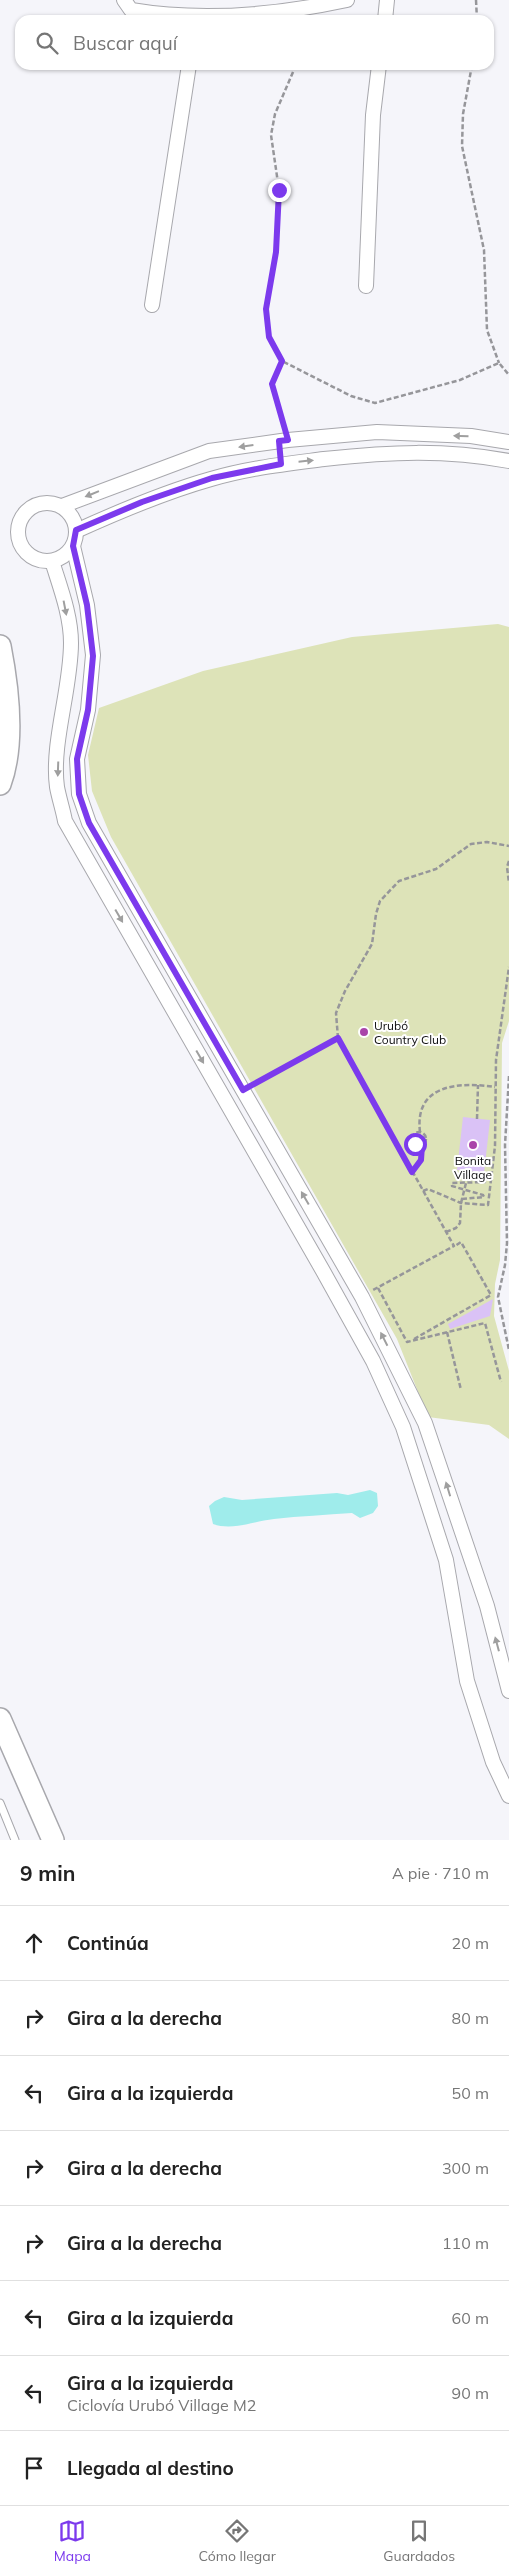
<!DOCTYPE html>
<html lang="es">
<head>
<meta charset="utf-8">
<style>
  body { margin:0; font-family:Mulish,sans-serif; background:#f2f2f2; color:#222 }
  .stop { position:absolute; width:15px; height:15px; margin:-11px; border:4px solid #7c3aed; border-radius:50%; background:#fff }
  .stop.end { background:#7c3aed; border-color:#fff; box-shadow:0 1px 5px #0008 }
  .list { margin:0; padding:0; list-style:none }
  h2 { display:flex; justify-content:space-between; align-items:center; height:65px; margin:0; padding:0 20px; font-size:21px }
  h2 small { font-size:16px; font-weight:400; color:#767676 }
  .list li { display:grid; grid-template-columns:32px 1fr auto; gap:15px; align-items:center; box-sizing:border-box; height:75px; padding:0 20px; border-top:1px solid #e0e0e0 }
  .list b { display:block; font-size:19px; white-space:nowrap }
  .list p { margin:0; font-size:16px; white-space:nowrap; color:#767676 }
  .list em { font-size:16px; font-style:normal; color:#767676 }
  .icon { flex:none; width:28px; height:28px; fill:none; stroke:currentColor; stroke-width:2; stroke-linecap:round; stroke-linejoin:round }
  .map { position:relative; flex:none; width:509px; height:1840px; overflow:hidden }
  .search { position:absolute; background:#fff; box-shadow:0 1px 4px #0004; left:15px; right:15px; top:15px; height:55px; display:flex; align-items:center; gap:12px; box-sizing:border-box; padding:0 18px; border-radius:15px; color:#767676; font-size:19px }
  .sheet { height:665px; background:#fff }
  nav { display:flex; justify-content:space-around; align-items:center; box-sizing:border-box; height:70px; border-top:1px solid #e0e0e0; background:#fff; font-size:14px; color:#767676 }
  nav a { display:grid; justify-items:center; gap:2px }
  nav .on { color:#7c3aed }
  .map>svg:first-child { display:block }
</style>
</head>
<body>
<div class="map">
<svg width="509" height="1840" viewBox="0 0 509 1840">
  <rect width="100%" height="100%" fill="#f5f5fa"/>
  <polygon fill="#dde3b8" points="498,624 509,627 509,1021 502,1043 500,1260 495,1284 494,1316 509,1371 509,1439 489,1425 428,1417 397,1339 111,837 92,791 88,755 99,708 203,671 352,637"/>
  <path fill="#9feceb" d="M370 1490 377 1493 378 1506 373 1513 360 1518 352 1513C326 1515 300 1516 274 1519 254 1521 233 1531 213 1524L209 1506 215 1501 224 1497 242 1500 337 1493 348 1495Z"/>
  <g fill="#dac2f6">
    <polygon points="463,1117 490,1120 484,1173 457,1170"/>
    <polygon points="493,1299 490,1316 450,1329 448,1324"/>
  </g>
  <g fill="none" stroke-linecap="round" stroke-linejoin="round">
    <g stroke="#a8a8ad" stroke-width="9">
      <polyline id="lane" points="0,1803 15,1840"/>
    </g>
    <g stroke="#a8a8ad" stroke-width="16">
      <g id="street">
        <path d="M124 0 131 10C202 22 277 15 347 0"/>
        <polyline points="385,20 387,0"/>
        <polyline points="366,286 373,115 379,65"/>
        <polyline points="152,305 189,65"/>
        <circle cx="47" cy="532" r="29"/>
        <polyline points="62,506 209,451 288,440 377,432 471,436 509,442"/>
        <path d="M76 531C120 511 165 492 211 479 248 468 286 464 324 459 391 452 442 449 509 461"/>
        <polyline points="73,546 87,605 93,655 88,710 77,759 79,794 89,823 362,1297 425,1423 487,1606 509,1691"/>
        <path d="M52 561C60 587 71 615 71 643 71 689 51 744 57 787 59 798 63 810 65 821L323 1271 373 1361 403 1427 446 1560 467 1681 493 1762 509 1796"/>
      </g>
    </g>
    <g stroke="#a8a8ad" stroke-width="24">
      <g id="primary">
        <path d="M0 646C8 687 15 744 0 784"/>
        <polyline points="0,1719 53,1840"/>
      </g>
    </g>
    <g stroke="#96969a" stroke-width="2.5" stroke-dasharray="5 2.5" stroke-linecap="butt">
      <polyline points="476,0 477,20"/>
      <polyline points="296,65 275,114 271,135 279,190 276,253 266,309 269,337 282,361 351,396 375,403 460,380 499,363 509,375"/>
      <polyline points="472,65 463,114 462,146 484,250 487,330 499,363"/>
      <polyline points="282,361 273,384 284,428"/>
      <polyline points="509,861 507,867 509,883"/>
      <polyline points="338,1038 336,1013 345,991 372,944 376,914 380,901 399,881 436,869 471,844 487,842 509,846"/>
      <polyline points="509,1076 505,1145 507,1243 505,1265 498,1297 509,1350"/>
      <polyline points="255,1084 338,1038 454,1246 373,1290"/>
      <polyline points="477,1119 478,1085"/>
      <path d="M420 1132C414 1083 461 1082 495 1087"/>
      <circle cx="419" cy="1139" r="7"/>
      <polyline points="412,1172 421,1160 422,1145"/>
      <polyline points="423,1191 428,1189 461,1203 488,1205 495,1146 496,1060 509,967"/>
      <polyline points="462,1199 484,1197 483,1195 452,1186 452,1183 485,1182 472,1172"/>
      <polyline points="446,1232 456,1228 460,1223 461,1203 469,1171"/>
      <polyline points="378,1288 407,1342 485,1323 501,1382"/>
      <polyline points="447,1332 461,1390"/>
      <polyline points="414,1339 491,1295 461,1242 455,1246"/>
    </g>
    <use href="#lane" stroke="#fff" stroke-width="7"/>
    <use href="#street" stroke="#fff" stroke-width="14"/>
    <use href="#primary" stroke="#fff" stroke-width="21"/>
  </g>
  <defs><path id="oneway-solid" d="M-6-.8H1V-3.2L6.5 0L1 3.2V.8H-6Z" transform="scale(1.25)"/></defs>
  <g fill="#9f9f9f">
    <use href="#oneway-solid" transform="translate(461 436) rotate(-178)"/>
    <use href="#oneway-solid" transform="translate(246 446) rotate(172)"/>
    <use href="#oneway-solid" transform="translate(306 461) rotate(-6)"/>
    <use href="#oneway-solid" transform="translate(92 494) rotate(158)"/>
    <use href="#oneway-solid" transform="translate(65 608) rotate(79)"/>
    <use href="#oneway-solid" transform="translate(58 769) rotate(92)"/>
    <use href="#oneway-solid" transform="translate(119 916) rotate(60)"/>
    <use href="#oneway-solid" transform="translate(200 1057) rotate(60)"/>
    <use href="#oneway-solid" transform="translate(305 1198) rotate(-120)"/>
    <use href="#oneway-solid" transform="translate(384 1339) rotate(-117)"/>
    <use href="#oneway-solid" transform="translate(448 1489) rotate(-107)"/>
    <use href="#oneway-solid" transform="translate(497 1644) rotate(-105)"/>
  </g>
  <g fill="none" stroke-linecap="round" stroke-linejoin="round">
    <polyline stroke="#7c3aed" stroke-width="6" points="279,190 276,252 266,309 269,337 282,361 272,384 288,440 279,441 281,464 212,478 142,502 76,530 73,546 87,605 93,656 88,710 77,759 79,794 89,823 243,1090 338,1038 412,1172 421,1160 422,1145 415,1144"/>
  </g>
  <g fill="#a944a9" stroke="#fff" stroke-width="2">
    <circle cx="364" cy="1032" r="5"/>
    <circle cx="473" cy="1145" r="5"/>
  </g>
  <g text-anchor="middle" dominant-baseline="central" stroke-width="4" stroke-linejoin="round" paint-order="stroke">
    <g font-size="12" fill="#0e0e10" stroke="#fff" text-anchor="start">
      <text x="374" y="1025">Urubó<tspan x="374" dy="14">Country Club</tspan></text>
      <text x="473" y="1160" text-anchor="middle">Bonita<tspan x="473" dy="14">Village</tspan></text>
    </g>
  </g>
</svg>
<div class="stop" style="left:415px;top:1144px"></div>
<div class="stop end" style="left:279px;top:190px"></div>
<div class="search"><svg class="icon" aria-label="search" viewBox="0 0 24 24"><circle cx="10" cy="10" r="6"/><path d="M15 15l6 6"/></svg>Buscar aquí</div>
</div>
<section class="sheet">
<h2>9 min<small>A pie · 710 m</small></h2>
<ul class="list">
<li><svg class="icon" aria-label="ahead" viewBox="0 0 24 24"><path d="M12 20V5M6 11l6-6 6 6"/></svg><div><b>Continúa</b></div><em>20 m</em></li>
<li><svg class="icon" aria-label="right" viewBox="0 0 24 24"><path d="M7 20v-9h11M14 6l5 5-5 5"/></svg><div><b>Gira a la derecha</b></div><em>80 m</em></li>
<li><svg class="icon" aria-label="left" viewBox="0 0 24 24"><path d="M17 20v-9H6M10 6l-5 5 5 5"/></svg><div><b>Gira a la izquierda</b></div><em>50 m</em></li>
<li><svg class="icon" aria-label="right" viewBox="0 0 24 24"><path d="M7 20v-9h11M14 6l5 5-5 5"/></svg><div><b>Gira a la derecha</b></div><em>300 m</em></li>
<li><svg class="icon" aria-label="right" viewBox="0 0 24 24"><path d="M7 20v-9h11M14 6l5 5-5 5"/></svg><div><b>Gira a la derecha</b></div><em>110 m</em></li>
<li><svg class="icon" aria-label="left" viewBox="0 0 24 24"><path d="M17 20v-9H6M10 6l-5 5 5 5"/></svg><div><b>Gira a la izquierda</b></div><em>60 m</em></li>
<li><svg class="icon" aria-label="left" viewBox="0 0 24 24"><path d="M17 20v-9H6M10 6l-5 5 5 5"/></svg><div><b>Gira a la izquierda</b><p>Ciclovía Urubó Village M2</p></div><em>90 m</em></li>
<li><svg class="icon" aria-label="arrive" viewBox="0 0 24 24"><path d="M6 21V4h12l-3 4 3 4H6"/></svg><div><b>Llegada al destino</b></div></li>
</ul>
</section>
<nav>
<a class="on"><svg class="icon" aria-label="map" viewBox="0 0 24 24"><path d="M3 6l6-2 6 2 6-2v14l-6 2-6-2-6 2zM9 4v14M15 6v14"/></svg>Mapa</a>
<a><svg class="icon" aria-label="directions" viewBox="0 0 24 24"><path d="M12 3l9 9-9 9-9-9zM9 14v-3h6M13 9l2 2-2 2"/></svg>Cómo llegar</a>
<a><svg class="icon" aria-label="saved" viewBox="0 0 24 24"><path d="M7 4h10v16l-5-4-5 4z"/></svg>Guardados</a>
</nav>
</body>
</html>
